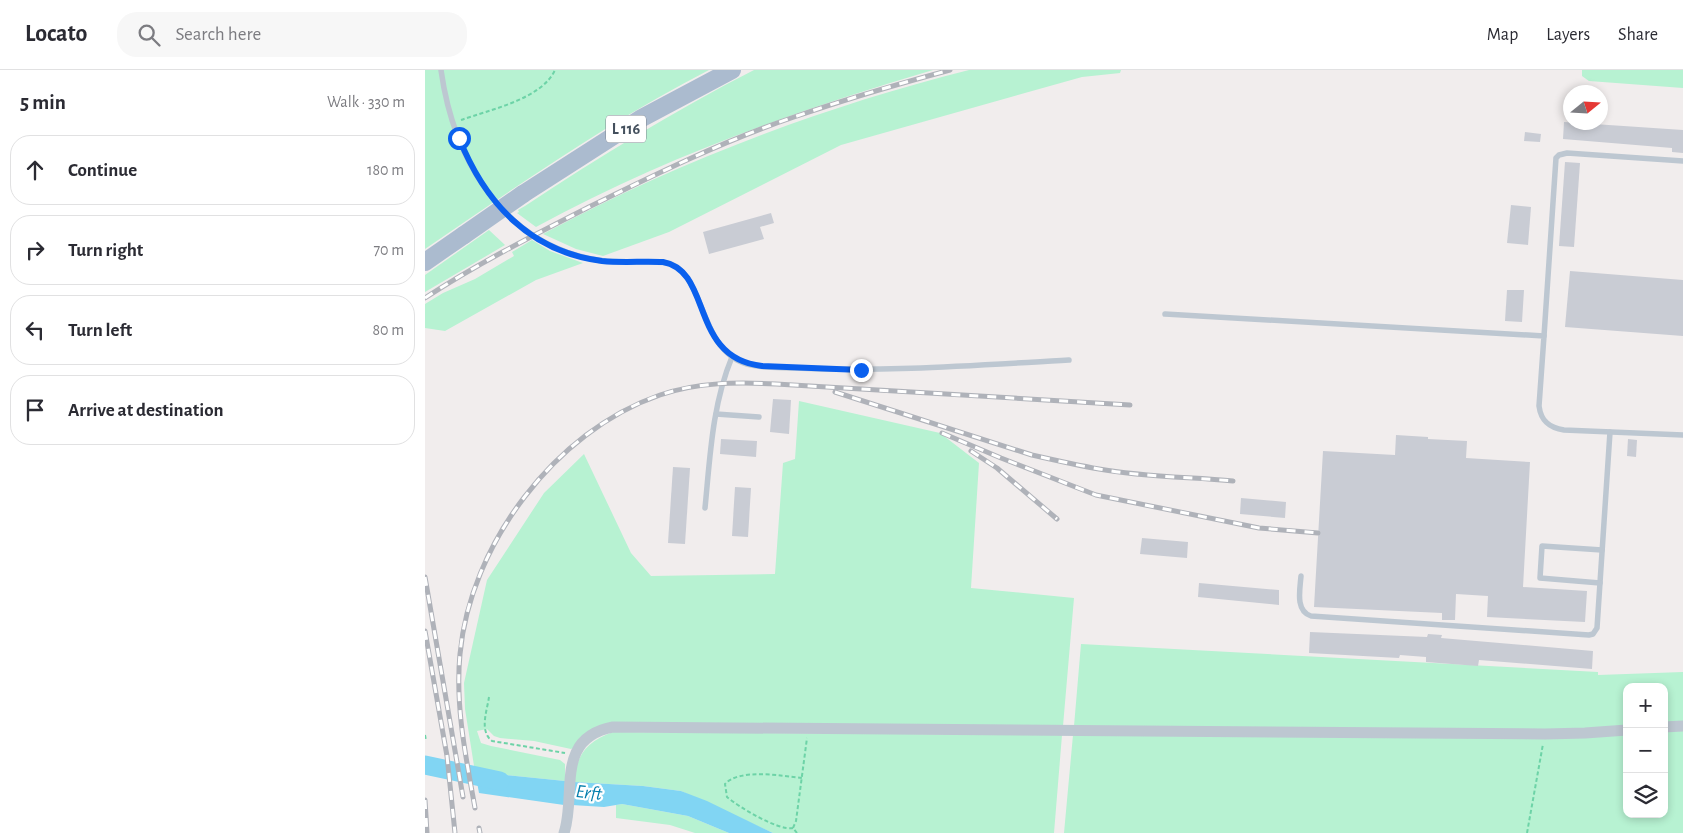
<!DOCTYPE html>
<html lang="en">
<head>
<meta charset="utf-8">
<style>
  body { margin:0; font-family:"Alegreya Sans",sans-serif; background:#f7f7f7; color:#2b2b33 }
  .controls { position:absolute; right:15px; bottom:15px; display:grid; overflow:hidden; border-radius:10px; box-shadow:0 2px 8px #0003 }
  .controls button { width:45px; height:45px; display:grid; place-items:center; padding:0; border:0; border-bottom:1px solid #e1e1e2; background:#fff; color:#2b2b33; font:25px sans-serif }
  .compass { position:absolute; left:1138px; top:15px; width:45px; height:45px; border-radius:50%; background:#fff; box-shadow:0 2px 8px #0003; rotate:72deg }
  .stop { position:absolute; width:15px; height:15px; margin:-11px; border:4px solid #0a60ee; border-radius:50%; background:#fff }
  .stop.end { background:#0a60ee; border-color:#fff; box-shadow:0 1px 5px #0008 }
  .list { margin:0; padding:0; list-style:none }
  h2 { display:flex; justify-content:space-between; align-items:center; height:65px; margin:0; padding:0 20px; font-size:21px }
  h2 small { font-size:16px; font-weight:400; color:#7c7c81 }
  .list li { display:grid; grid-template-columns:32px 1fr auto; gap:15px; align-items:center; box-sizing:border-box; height:70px; margin:0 10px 10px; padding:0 10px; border:1px solid #e1e1e2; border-radius:20px }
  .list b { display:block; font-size:19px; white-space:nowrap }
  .list em { font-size:16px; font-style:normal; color:#7c7c81 }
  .icon { flex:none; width:28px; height:28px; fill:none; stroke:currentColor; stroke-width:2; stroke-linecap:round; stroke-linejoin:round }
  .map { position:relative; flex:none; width:1258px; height:763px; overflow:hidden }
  header { display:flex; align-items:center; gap:30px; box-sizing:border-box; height:70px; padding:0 25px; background:#fff; border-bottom:1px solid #e1e1e2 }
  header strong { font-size:24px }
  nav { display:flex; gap:28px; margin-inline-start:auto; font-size:18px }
  .search { width:350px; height:45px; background:#f7f7f7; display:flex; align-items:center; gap:12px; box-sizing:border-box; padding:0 18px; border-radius:20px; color:#7c7c81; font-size:19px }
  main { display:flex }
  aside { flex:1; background:#fff }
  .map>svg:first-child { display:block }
</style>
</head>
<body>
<header>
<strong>Locato</strong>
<div class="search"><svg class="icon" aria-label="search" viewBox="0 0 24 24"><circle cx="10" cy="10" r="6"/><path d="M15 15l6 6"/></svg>Search here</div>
<nav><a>Map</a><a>Layers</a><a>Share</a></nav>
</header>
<main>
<aside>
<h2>5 min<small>Walk · 330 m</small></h2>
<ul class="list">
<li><svg class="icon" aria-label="ahead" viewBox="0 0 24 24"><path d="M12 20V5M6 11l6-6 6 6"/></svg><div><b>Continue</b></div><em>180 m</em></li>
<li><svg class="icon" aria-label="right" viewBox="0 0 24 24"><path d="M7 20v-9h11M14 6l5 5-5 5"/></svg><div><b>Turn right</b></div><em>70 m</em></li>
<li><svg class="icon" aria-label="left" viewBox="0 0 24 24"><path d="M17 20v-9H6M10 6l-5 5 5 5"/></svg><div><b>Turn left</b></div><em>80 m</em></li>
<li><svg class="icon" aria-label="arrive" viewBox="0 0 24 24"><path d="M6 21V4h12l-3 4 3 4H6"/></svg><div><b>Arrive at destination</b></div></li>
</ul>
</aside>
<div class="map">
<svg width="1258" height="763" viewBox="0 0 1258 763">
  <rect width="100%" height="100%" fill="#f1eded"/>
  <g fill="#b7f2d2">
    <path d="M0 0H284C185 51 92 116 0 179Z"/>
    <path d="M329 0H508C372 40 235 89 111 157L92 143 94 142 93 140 100 136C174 87 249 41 329 0Z"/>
    <path d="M544 0H696L695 3 657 7 416 75 244 162 178 186 151 179 118 164C252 92 397 37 544 0Z"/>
    <polygon points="1157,0 1258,0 1258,18 1164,11 1157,6"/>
    <polygon points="64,160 80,175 0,222 0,205"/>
    <polygon points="107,170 125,181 158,193 111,210 20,261 0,258 0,234 18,223 50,209 89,186 87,182"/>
    <polygon points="374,331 515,363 554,393 546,518 649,528 638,656 190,654 146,679 109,671 75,668 69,666 62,659 52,661 56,673 66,676 135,690 140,694 140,711 50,702 40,639 39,613 62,510 119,423 159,384 206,483 226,506 350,504 358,393 370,389"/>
    <polygon points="656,574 1173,602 1173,605 1258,602 1258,652 1239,654 1239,617 1202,617 1202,657 1150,661 649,656"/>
    <polygon points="1258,659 1258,763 639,763 648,665 1202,663 1202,744 1239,744 1239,660"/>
    <path d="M188 662 637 665 629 763H348L256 721 218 716 149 712C151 685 162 671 188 662Z"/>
    <polygon points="197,734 263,746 304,763 270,763 245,755 191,748 191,735"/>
  </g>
  <g fill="#81d5f3">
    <polygon points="50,702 140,711 139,735 54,723"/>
    <polygon points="149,712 218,716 256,721 282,731 348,763 304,763 263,746 197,734 179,737 147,735"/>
  </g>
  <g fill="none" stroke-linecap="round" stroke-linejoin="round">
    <polyline stroke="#81d5f3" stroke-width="19" points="0,695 75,711"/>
  </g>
  <g fill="#c9ccd4">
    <polygon points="1139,52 1258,60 1258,83 1247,82 1247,78 1138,69"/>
    <polygon points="1100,62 1116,64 1115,72 1099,71"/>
    <polygon points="1140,92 1155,93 1149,177 1134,176"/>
    <polygon points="1086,135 1106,137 1103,175 1082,173"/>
    <polygon points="346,143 349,153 335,157 339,169 284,184 278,162"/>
    <polygon points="1145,201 1258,210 1258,266 1140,257"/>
    <polygon points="1082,220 1099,220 1097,252 1080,251"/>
    <polygon points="348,329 366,330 364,364 345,362"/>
    <polygon points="971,365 1003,367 1003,369 1042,371 1041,388 1105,392 1098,517 1162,521 1160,552 1062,547 1063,526 1031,524 1030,550 1017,550 1017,543 889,537 898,381 970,385"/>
    <polygon points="296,369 332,371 331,387 295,384"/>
    <polygon points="1203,369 1212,370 1211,387 1202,386"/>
    <polygon points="248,397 265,398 260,474 243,473"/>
    <polygon points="310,417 326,418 323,467 307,466"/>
    <polygon points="816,428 861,432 860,448 815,444"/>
    <polygon points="717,468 763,472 762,488 715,484"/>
    <polygon points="774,513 854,520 854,535 773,527"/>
    <polygon points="885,562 1002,567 1003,564 1017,565 1016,568 1168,581 1167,599 1054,590 1053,596 1001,592 1001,587 975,585 974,588 884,583"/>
  </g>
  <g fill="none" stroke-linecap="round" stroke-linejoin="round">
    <g stroke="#6dd3a7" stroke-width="2" stroke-dasharray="4 2.5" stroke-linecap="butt">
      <path d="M36 50C64 40 117 29 130 0"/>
      <path d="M64 627C62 641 54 661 67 671L140 683"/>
      <polyline points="0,665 1,671"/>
      <path d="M368 758C353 761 314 737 302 727L300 714C314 698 358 706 377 708"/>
      <polyline points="372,763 368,758 371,751 382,668"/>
      <polyline points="1102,763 1118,674"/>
    </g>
    <g stroke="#bdc7d1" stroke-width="5.5">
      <path d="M16 0C28 86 75 171 167 189 184 193 201 192 218 192 227 192 237 191 246 194 277 205 276 271 312 290 329 299 351 297 370 298 462 302 553 295 644 290"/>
      <path d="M740 244 1119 266 1114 336C1116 351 1124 358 1139 360L1258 365"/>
      <polyline points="1119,266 1131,88 1134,85 1142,83 1258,91"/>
      <polyline points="291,344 334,347"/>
      <path d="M280 438C285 388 287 335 307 287"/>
      <path d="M876 506C875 519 870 541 886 546L1164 565 1168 564 1172 558 1185 362"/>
      <polyline points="1175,513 1115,508 1117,476 1177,480"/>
    </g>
    <g stroke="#bdc7d1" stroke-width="11">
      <polyline points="1239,657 1258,656"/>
      <path d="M139 763C152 724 129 668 188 657L1120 664 1160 663 1202 660"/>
    </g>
    <g stroke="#abbbcf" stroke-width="18">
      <polyline points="98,124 215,49 307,0"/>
      <polyline points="0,192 39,165"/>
    </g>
    <g stroke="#afb2b9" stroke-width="5">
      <g id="rail">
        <path d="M0 228C52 194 107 166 162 138 229 105 298 71 369 47 421 29 473 14 525 0"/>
        <path d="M410 322 607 385C629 390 651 395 674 399 718 407 764 407 808 411"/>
        <polyline points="517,363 576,388 671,425 834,458 893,463"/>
        <polyline points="546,381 572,398 632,449"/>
        <polyline points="0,507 38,727"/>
        <polyline points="0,561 22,686 30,763"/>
        <polyline points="0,730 2,763"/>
        <path d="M50 738C41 688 30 636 35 584 45 475 130 361 235 325 273 312 312 312 351 314L705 335"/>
        <polyline points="54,758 55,763"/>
      </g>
    </g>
    <use href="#rail" stroke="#fff" stroke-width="3" stroke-dasharray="9" stroke-linecap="butt"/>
    <polyline stroke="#abbbcf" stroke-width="18" points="39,165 98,124"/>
  </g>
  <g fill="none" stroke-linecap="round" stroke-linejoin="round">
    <path stroke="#0a60ee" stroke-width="6" d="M34 68C60 133 105 182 177 191 197 193 218 191 238 192 288 201 264 288 337 296L436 300"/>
  </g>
  <g text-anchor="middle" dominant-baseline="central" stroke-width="4.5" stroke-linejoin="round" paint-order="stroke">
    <rect fill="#fff" stroke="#7c848e" stroke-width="1" x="181" y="45.5" width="40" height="27" rx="4"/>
    <g font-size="16" font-weight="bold" fill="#44505d">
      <text x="201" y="59">L 116</text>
    </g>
    <g font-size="19" font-style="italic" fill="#017dac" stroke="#fff">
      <text transform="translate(164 723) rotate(7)">Erft</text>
    </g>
  </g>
</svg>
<div class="controls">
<button>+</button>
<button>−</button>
<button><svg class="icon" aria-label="layers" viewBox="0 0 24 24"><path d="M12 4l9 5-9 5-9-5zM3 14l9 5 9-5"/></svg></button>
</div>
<svg class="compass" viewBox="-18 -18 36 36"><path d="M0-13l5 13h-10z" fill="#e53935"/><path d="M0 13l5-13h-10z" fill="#7c7c81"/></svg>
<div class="stop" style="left:34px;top:68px"></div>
<div class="stop end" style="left:436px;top:300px"></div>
</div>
</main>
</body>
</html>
